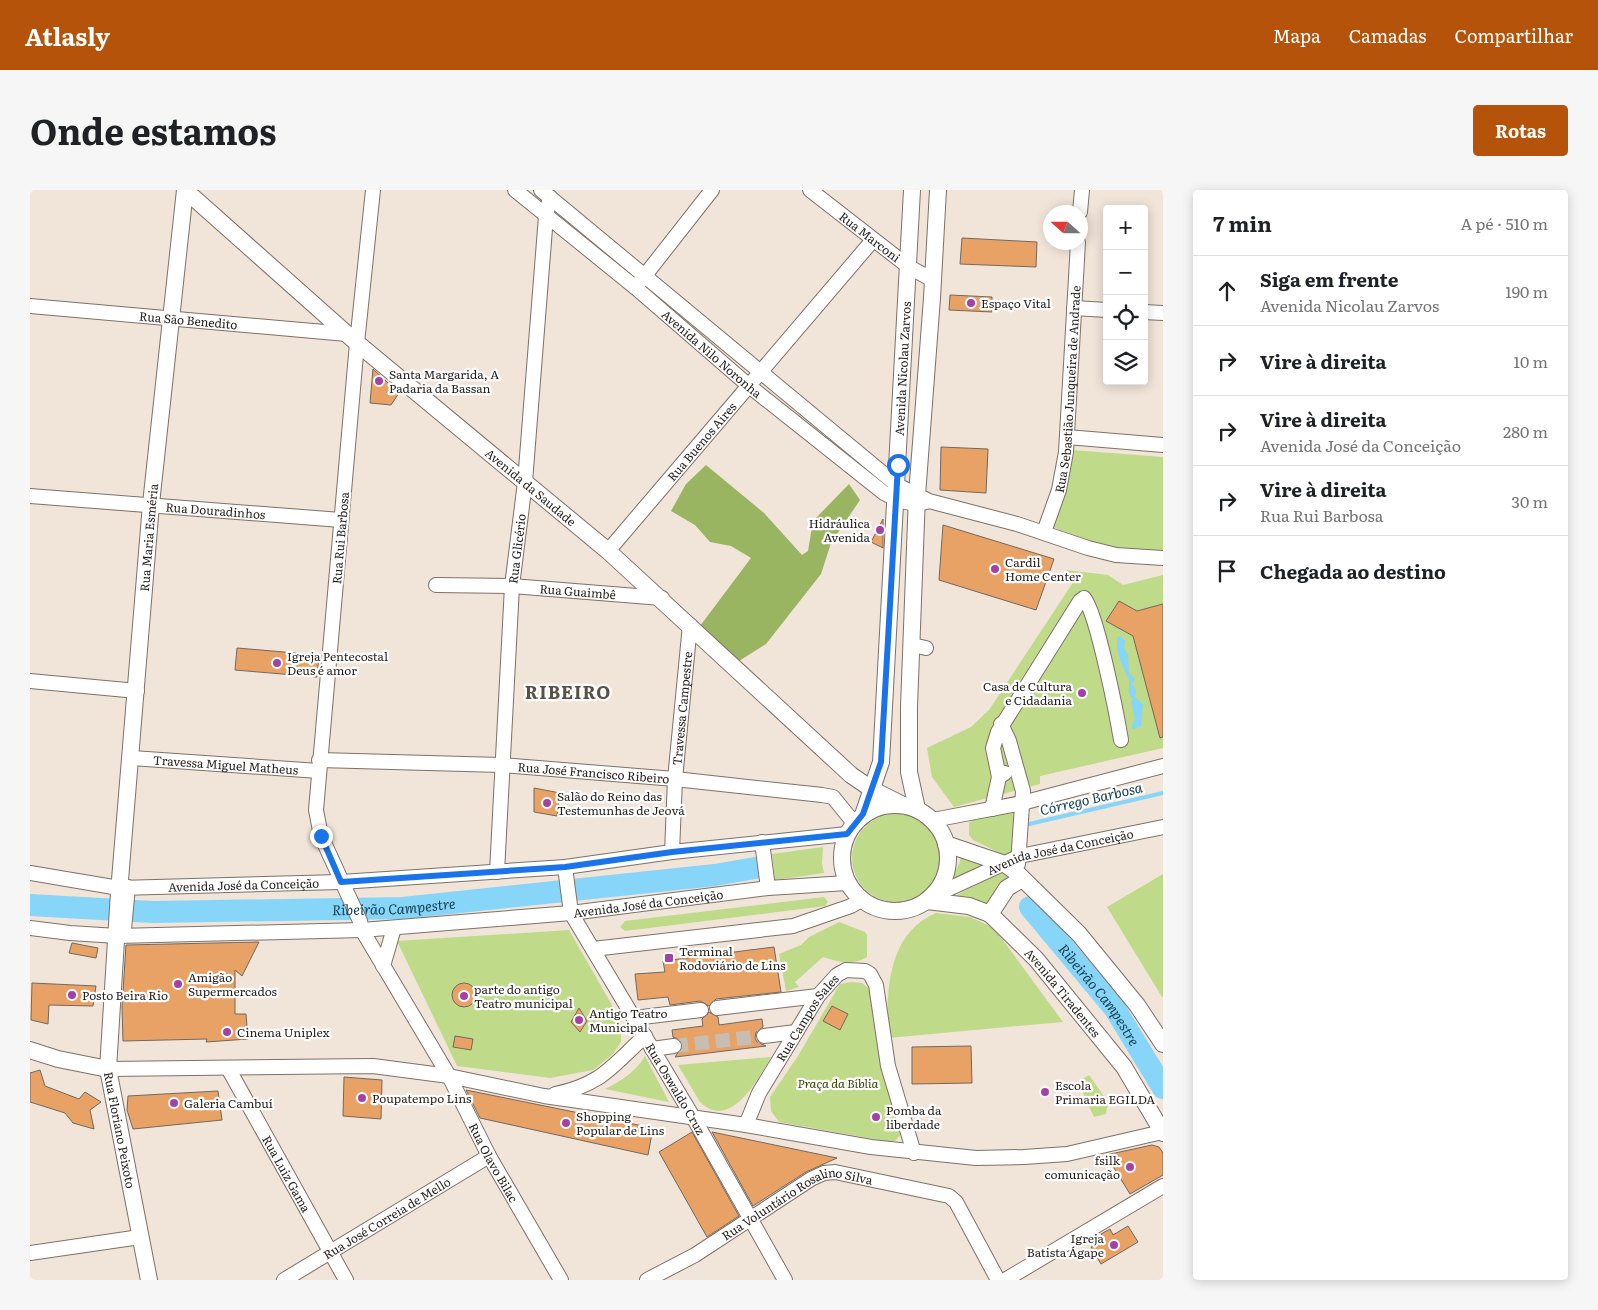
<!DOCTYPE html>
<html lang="pt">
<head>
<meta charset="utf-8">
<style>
  body { margin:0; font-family:Literata,serif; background:#f6f6f6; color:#202124 }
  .controls { position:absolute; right:15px; top:15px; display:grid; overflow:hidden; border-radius:5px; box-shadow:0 2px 12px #0003 }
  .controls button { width:45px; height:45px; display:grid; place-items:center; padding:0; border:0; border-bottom:1px solid #e0e0e0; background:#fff; color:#202124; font:25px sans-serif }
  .compass { position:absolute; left:1013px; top:15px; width:45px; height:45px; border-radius:50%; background:#fff; box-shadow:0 2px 12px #0003; rotate:291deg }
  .stop { position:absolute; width:15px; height:15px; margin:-11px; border:4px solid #1a73e8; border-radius:50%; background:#fff }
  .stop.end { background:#1a73e8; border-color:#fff; box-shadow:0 1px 5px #0008 }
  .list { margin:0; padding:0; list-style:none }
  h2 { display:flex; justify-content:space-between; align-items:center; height:65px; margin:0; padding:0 20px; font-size:21px }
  h2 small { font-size:16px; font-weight:400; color:#757577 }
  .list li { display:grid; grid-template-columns:32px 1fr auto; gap:15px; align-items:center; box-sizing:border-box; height:70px; padding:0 20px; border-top:1px solid #e0e0e0 }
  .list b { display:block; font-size:19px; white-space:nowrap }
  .list p { margin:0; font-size:16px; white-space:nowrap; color:#757577 }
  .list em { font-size:16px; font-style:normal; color:#757577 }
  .icon { flex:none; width:28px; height:28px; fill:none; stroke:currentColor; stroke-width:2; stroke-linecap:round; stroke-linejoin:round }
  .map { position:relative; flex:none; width:1133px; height:1090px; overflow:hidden; border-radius:5px }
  header { display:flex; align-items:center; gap:30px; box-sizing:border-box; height:70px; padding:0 25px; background:#b45309; color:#fff }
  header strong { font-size:24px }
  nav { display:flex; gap:28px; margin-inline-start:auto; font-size:18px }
  .intro { display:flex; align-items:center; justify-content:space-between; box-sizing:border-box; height:120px; padding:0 30px }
  h1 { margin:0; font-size:35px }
  .button { padding:12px 22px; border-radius:5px; background:#b45309; color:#fff; font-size:18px; font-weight:700 }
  main { display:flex; gap:30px; padding:0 30px }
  aside { flex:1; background:#fff; border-radius:5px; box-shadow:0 2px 12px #0003 }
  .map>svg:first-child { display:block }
</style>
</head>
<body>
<header>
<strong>Atlasly</strong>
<nav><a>Mapa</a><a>Camadas</a><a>Compartilhar</a></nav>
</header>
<div class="intro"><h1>Onde estamos</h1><a class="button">Rotas</a></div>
<main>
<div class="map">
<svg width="1133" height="1090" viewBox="0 0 1133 1090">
  <rect width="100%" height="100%" fill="#f1e4d9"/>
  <g fill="#bfda89">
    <polygon points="1042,260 1133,267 1133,361 1082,359 1020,336"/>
    <polygon points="1036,380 1078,385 1093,395 1133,385 1133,558 1010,586 1010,594 924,617 902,587 897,558 941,537 959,520 1042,394"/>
    <polygon points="983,617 989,662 978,667 943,650 939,645 939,633 944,628"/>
    <circle cx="866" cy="668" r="44"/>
    <polygon points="793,657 792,674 794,683 745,690 742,664"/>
    <polygon points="931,663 953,677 918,696 930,672"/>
    <polygon points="970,682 976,682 980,690 958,717 941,709 925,706"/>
    <polygon points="1133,684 1133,807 1132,807 1077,717"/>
    <polygon points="794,707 798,712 795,716 595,741 590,737 595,731"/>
    <path d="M906 723 940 727 964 738 1033 832 858 848C856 801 857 744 906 723Z"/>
    <path d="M809 732 835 742 837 745V767C822 776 808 772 793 767L765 792 769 797 756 801 749 764 771 755 779 747Z"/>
    <polygon points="539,740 591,831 591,852 583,864 563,880 520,888 427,876 367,751"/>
    <polygon points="821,792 832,793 845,804 872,943 865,951 855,951 749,932 741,921 740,907 768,866 810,794"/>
    <path d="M615 866 639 912 575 899C591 891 606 882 615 866Z"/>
    <path d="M741 867C729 887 701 942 670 912L648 875Z"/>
    <polygon points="1059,885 1078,912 1076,924 1064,927 1048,892"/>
  </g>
  <polygon fill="#9ab561" points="676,275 734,323 772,365 778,361 783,331 819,294 830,310 801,353 791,384 736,454 709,471 670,436 721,368 701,356 680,352 665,335 641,321 656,294"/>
  <path fill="#87d5f9" d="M1091 446 1095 451 1094 458 1098 465 1099 483 1105 489 1102 494 1106 500 1105 507 1113 514 1111 536 1103 540 1102 536 1105 528 1101 512 1103 509C1095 502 1102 496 1098 487 1091 473 1086 463 1087 447Z"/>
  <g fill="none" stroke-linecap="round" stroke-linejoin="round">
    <polyline stroke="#87d5f9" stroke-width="4" points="995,635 1133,603"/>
    <g stroke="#87d5f9" stroke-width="22">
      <path id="s1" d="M0 715 123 722 373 718 685 685 725 678"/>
      <path id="s2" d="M1000 717 1085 819 1133 898"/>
    </g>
  </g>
  <g fill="#e9a265" stroke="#73685f">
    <polygon points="932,48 1007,52 1006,77 930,74"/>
    <polygon points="920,105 962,107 962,122 919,120"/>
    <polygon points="343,179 369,203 361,215 340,213"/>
    <polygon points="911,257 958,259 956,303 910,300"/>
    <polygon points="853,329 853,358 841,352"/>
    <polygon points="913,335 1024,369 1006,420 909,390"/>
    <polygon points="1089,411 1107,421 1133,414 1133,547 1130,548 1103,446 1076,431"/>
    <polygon points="207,458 289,465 287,487 205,480"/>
    <polygon points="504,598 530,603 527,626 504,622"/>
    <polygon points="229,752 212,786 205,780 205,824 216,824 218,849 176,852 177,849 93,851 92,817 96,755"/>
    <polygon points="42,753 68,758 66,768 39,763"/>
    <polygon points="744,757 751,802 686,809 679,816 670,811 640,815 638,807 608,810 605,784 635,782 633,771"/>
    <circle cx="434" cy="805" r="12"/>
    <polygon points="2,793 66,796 63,816 19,815 18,834 1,830"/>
    <polygon points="802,816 818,824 810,840 793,831"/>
    <polygon points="549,818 557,831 550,842 541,832"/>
    <polygon points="679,822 688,827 689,835 732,829 733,837 726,842 725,848 727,852 736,856 645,867 653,855 651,850 643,847 642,840 673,836 672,829"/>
    <polygon points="425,846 443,849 441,860 423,857"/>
    <polygon points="941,856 942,893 882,894 882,857"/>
    <polygon points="10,880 15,896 49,909 55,902 71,912 60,920 64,939 43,933 35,923 0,912 0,883"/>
    <polygon points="314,887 352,890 351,929 313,926"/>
    <polygon points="436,900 623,938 618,965 450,928"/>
    <polygon points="188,901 192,930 103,939 97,920 98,906"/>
    <polygon points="662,942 709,1026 677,1047 629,962"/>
    <polygon points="682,942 807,968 776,982 723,1016"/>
    <polygon points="1122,955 1129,957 1133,963 1133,985 1100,1004 1076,965"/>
    <polygon points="1098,1036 1108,1052 1071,1074 1061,1057 1074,1049 1071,1044 1080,1039 1083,1045"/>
  </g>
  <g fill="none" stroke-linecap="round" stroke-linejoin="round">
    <polyline stroke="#c8bdb3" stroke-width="14" stroke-dasharray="14 7" stroke-linecap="butt" points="644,856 734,846"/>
    <g stroke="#7d7168" stroke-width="16">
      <g id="minor">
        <path id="s3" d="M343 0 327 153 286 620 291 646 330 731 332 740 419 886 459 966 531 1090"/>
        <path id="s4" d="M485 0 606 98 718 195 854 303C867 310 881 316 896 312"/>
        <polyline points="511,0 867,295 899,311 987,334 1058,358 1086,365 1133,368"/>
        <path id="s5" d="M780 0 879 77 903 90"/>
        <polyline points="1050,22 1052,0"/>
        <polyline points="609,93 682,0"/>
        <path id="s6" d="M0 116 317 144"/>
        <polyline points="1044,118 1077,120"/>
        <polyline points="1114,122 1133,123"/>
        <polyline points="1037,247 1133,255"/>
        <path id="s7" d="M0 306 311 330"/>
        <path id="s8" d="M1014 342 1029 300 1036 262 1048 52"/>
        <path id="s9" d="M578 361 843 50"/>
        <path id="s10" d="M406 395 482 396 632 408"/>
        <polyline points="882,455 896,458"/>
        <polyline points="0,491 107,501"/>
        <polyline points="971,534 979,551 993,601 988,674"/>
        <path id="s11" d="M102 568 289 581"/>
        <path id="s12" d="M289 570 471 575 645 589 792 605 803 607 824 633"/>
        <path d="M969 587 963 558 968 542 1050 411 1054 408C1067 423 1087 526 1091 550"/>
        <polyline points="962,619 969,587 975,583"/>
        <polyline points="903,630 992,613 1133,576"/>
        <polyline points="732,652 738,698"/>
        <path id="s13" d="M642 662 645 589 660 435"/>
        <path id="s14" d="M535 677 541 723 663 927 755 1090"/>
        <path id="s15" d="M467 682 482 396 495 292 516 26 520 7"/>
        <path id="s16" d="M0 683 89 698 311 692 535 677 642 662 817 644"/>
        <path id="s17" d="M901 707 990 666 1133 637"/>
        <path id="s18" d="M0 738 40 743 87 746 332 740 541 723 738 698 817 693"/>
        <polyline points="94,739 98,697"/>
        <polyline points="563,759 763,736 821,716 831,710"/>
        <polyline points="353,776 364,738"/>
        <polyline points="687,818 788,806"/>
        <polyline points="604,828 671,820"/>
        <polyline points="734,846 766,842"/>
        <polyline points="622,859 644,856"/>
        <path id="s19" d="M198 878 316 1090"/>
        <polyline points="78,879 343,876 419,886 514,906 716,935 841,957 946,968 994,967 1037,964 1132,942"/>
        <path d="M525 904C571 895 582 876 615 846"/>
        <path id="s20" d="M716 935 729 903 788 806 807 785 816 780 835 781 840 784 846 795 858 876 884 963"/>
        <polyline points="0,1063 110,1047"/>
        <path id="s21" d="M254 1090 459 966"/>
        <path id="s22" d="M617 1090 665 1065 781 989 794 983 805 982 919 1006 926 1012 968 1090"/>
        <polyline points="975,1090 1133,996"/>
      </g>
    </g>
    <g stroke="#7d7168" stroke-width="18">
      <g id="major">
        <path id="s23" d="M155 0 327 153 578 361 821 585 843 600 873 615"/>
        <circle cx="865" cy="668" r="53"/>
        <polyline points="887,619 879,582 879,517 887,305 902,108 908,0"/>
        <path id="s24" d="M833 625 851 572 882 0"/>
        <polyline points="916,654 975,674 986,682 1049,744 1107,815 1133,854"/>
        <path id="s25" d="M897 711 939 716 960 724 1006 769 1094 877 1133 943"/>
        <polyline points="960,724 977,698 992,689"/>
        <polyline points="0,860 28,869 78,879"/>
        <path id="s26" d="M119 1090 78 879 89 702 121 314 155 0"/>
      </g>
    </g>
    <use href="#minor" stroke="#fff" stroke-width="14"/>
    <use href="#major" stroke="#fff" stroke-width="16"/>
  </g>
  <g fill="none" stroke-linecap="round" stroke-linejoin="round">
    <polyline stroke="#1a73e8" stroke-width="6" points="291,646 311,692 535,677 642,662 817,644 833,624 851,572 868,275"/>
  </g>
  <g fill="#a441a7" stroke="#fff" stroke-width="2">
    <circle cx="941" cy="113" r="5"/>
    <circle cx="349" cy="191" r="5"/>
    <circle cx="850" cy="340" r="5"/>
    <circle cx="965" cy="379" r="5"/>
    <circle cx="247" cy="473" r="5"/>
    <circle cx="1052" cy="503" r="5"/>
    <circle cx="517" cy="613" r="5"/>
    <rect x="634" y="763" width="10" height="10" rx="2.5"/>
    <circle cx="148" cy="794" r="5"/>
    <circle cx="42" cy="805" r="5"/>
    <circle cx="434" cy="806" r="5"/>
    <circle cx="549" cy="830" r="5"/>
    <circle cx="197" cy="842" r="5"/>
    <circle cx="1015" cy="902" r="5"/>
    <circle cx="332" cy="908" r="5"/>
    <circle cx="144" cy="913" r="5"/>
    <circle cx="846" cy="927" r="5"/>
    <circle cx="536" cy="933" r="5"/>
    <circle cx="1100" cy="977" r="5"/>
    <circle cx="1084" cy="1055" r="5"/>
  </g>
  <g text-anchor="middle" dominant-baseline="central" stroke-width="4.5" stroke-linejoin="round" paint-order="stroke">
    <g font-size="12" fill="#241f1c" stroke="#fff">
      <text stroke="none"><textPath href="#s5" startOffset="76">Rua Marconi</textPath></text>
      <text stroke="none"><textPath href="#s6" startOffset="159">Rua São Benedito</textPath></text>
      <text stroke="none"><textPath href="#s4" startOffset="256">Avenida Nilo Noronha</textPath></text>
      <text stroke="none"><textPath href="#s24" startOffset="450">Avenida Nicolau Zarvos</textPath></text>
      <text stroke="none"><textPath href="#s8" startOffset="146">Rua Sebastião Junqueira de Andrade</textPath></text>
      <text stroke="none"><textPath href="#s9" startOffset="144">Rua Buenos Aires</textPath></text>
      <text stroke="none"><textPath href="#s23" startOffset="456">Avenida da Saudade</textPath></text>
      <text stroke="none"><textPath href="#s7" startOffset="186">Rua Douradinhos</textPath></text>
      <text transform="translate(310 348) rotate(-85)">Rua Rui Barbosa</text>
      <text stroke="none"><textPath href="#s26" startOffset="748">Rua Maria Esméria</textPath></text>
      <text stroke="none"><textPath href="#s15" startOffset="324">Rua Glicério</textPath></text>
      <text stroke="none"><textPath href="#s10" startOffset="142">Rua Guaimbê</textPath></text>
      <text stroke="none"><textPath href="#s13" startOffset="144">Travessa Campestre</textPath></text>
      <text stroke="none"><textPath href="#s11" startOffset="94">Travessa Miguel Matheus</textPath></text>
      <text stroke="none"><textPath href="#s12" startOffset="275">Rua José Francisco Ribeiro</textPath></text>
      <text stroke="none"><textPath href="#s17" startOffset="138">Avenida José da Conceição</textPath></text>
      <text stroke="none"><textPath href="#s16" startOffset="215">Avenida José da Conceição</textPath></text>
      <text stroke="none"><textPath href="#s18" startOffset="620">Avenida José da Conceição</textPath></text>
      <text stroke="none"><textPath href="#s25" startOffset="172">Avenida Tiradentes</textPath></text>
      <text stroke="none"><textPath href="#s20" startOffset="124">Rua Campos Sales</textPath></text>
      <text stroke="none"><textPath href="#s14" startOffset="251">Rua Oswaldo Cruz</textPath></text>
      <text transform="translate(90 940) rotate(79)">Rua Floriano Peixoto</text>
      <text stroke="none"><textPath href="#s3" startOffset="1019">Rua Olavo Bilac</textPath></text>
      <text stroke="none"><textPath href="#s19" startOffset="121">Rua Luiz Gama</textPath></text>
      <text stroke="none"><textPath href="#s22" startOffset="172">Rua Voluntário Rosalino Silva</textPath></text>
      <text stroke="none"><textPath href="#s21" startOffset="120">Rua José Correia de Mello</textPath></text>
    </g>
    <g font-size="12" fill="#241f1c" stroke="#fff" text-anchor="start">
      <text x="951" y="113">Espaço Vital</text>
      <text x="359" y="184">Santa Margarida, A<tspan x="359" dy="14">Padaria da Bassan</tspan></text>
      <text x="840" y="333" text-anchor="end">Hidráulica<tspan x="840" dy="14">Avenida</tspan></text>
      <text x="975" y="372">Cardil<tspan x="975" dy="14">Home Center</tspan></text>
      <text x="257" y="466">Igreja Pentecostal<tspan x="257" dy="14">Deus é amor</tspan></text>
      <text x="1042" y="496" text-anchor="end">Casa de Cultura<tspan x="1042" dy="14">e Cidadania</tspan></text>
      <text x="527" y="606">Salão do Reino das<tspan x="527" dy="14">Testemunhas de Jeová</tspan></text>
      <text x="649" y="761">Terminal<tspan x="649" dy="14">Rodoviário de Lins</tspan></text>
      <text x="158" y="787">Amigão<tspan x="158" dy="14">Supermercados</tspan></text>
      <text x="444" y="799">parte do antigo<tspan x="444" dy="14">Teatro municipal</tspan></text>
      <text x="52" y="805">Posto Beira Rio</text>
      <text x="559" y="823">Antigo Teatro<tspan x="559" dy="14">Municipal</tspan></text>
      <text x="207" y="842">Cinema Uniplex</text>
      <text x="1025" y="895">Escola<tspan x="1025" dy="14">Primaria EGILDA</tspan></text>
      <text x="342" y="908">Poupatempo Lins</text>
      <text x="154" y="913">Galeria Cambuí</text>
      <text x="856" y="920">Pomba da<tspan x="856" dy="14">liberdade</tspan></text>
      <text x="546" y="926">Shopping<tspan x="546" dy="14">Popular de Lins</tspan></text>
      <text x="1090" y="970" text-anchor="end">fsilk<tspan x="1090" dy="14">comunicação</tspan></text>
      <text x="1074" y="1048" text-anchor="end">Igreja<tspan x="1074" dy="14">Batista Ágape</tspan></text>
    </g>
    <g font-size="12" font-style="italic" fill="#364605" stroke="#fff">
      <text x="808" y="893">Praça da Bíblia</text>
    </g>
    <g font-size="14" font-style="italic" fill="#134053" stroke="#fff">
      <text transform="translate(1061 608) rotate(-13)">Córrego Barbosa</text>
      <text stroke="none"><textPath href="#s1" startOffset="364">Ribeirão Campestre</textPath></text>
      <text stroke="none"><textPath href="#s2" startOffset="112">Ribeirão Campestre</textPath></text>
    </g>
    <g font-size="18" font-weight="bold" letter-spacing="1" fill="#5b5048" stroke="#fff">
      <text x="538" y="501">RIBEIRO</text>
    </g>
  </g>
</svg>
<div class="controls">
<button>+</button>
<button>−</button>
<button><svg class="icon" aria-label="locate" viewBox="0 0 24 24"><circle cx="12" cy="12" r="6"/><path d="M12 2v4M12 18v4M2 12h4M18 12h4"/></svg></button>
<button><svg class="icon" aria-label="layers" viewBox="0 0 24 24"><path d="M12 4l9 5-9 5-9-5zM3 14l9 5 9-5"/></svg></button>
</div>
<svg class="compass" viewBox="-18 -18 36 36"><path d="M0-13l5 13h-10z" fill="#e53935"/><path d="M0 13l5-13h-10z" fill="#757577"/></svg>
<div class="stop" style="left:868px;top:275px"></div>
<div class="stop end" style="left:291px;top:646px"></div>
</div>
<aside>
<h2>7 min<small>A pé · 510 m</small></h2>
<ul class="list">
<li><svg class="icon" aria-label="ahead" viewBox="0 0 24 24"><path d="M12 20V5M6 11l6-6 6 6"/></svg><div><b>Siga em frente</b><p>Avenida Nicolau Zarvos</p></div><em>190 m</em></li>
<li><svg class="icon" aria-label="right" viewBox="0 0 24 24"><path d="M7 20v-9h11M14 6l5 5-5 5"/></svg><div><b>Vire à direita</b></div><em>10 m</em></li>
<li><svg class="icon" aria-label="right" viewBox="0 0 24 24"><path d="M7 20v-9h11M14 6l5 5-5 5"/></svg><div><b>Vire à direita</b><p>Avenida José da Conceição</p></div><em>280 m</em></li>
<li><svg class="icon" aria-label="right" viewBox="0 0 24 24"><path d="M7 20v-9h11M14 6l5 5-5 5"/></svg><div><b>Vire à direita</b><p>Rua Rui Barbosa</p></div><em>30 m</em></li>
<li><svg class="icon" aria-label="arrive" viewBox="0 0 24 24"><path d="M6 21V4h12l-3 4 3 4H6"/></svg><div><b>Chegada ao destino</b></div></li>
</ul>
</aside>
</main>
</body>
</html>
